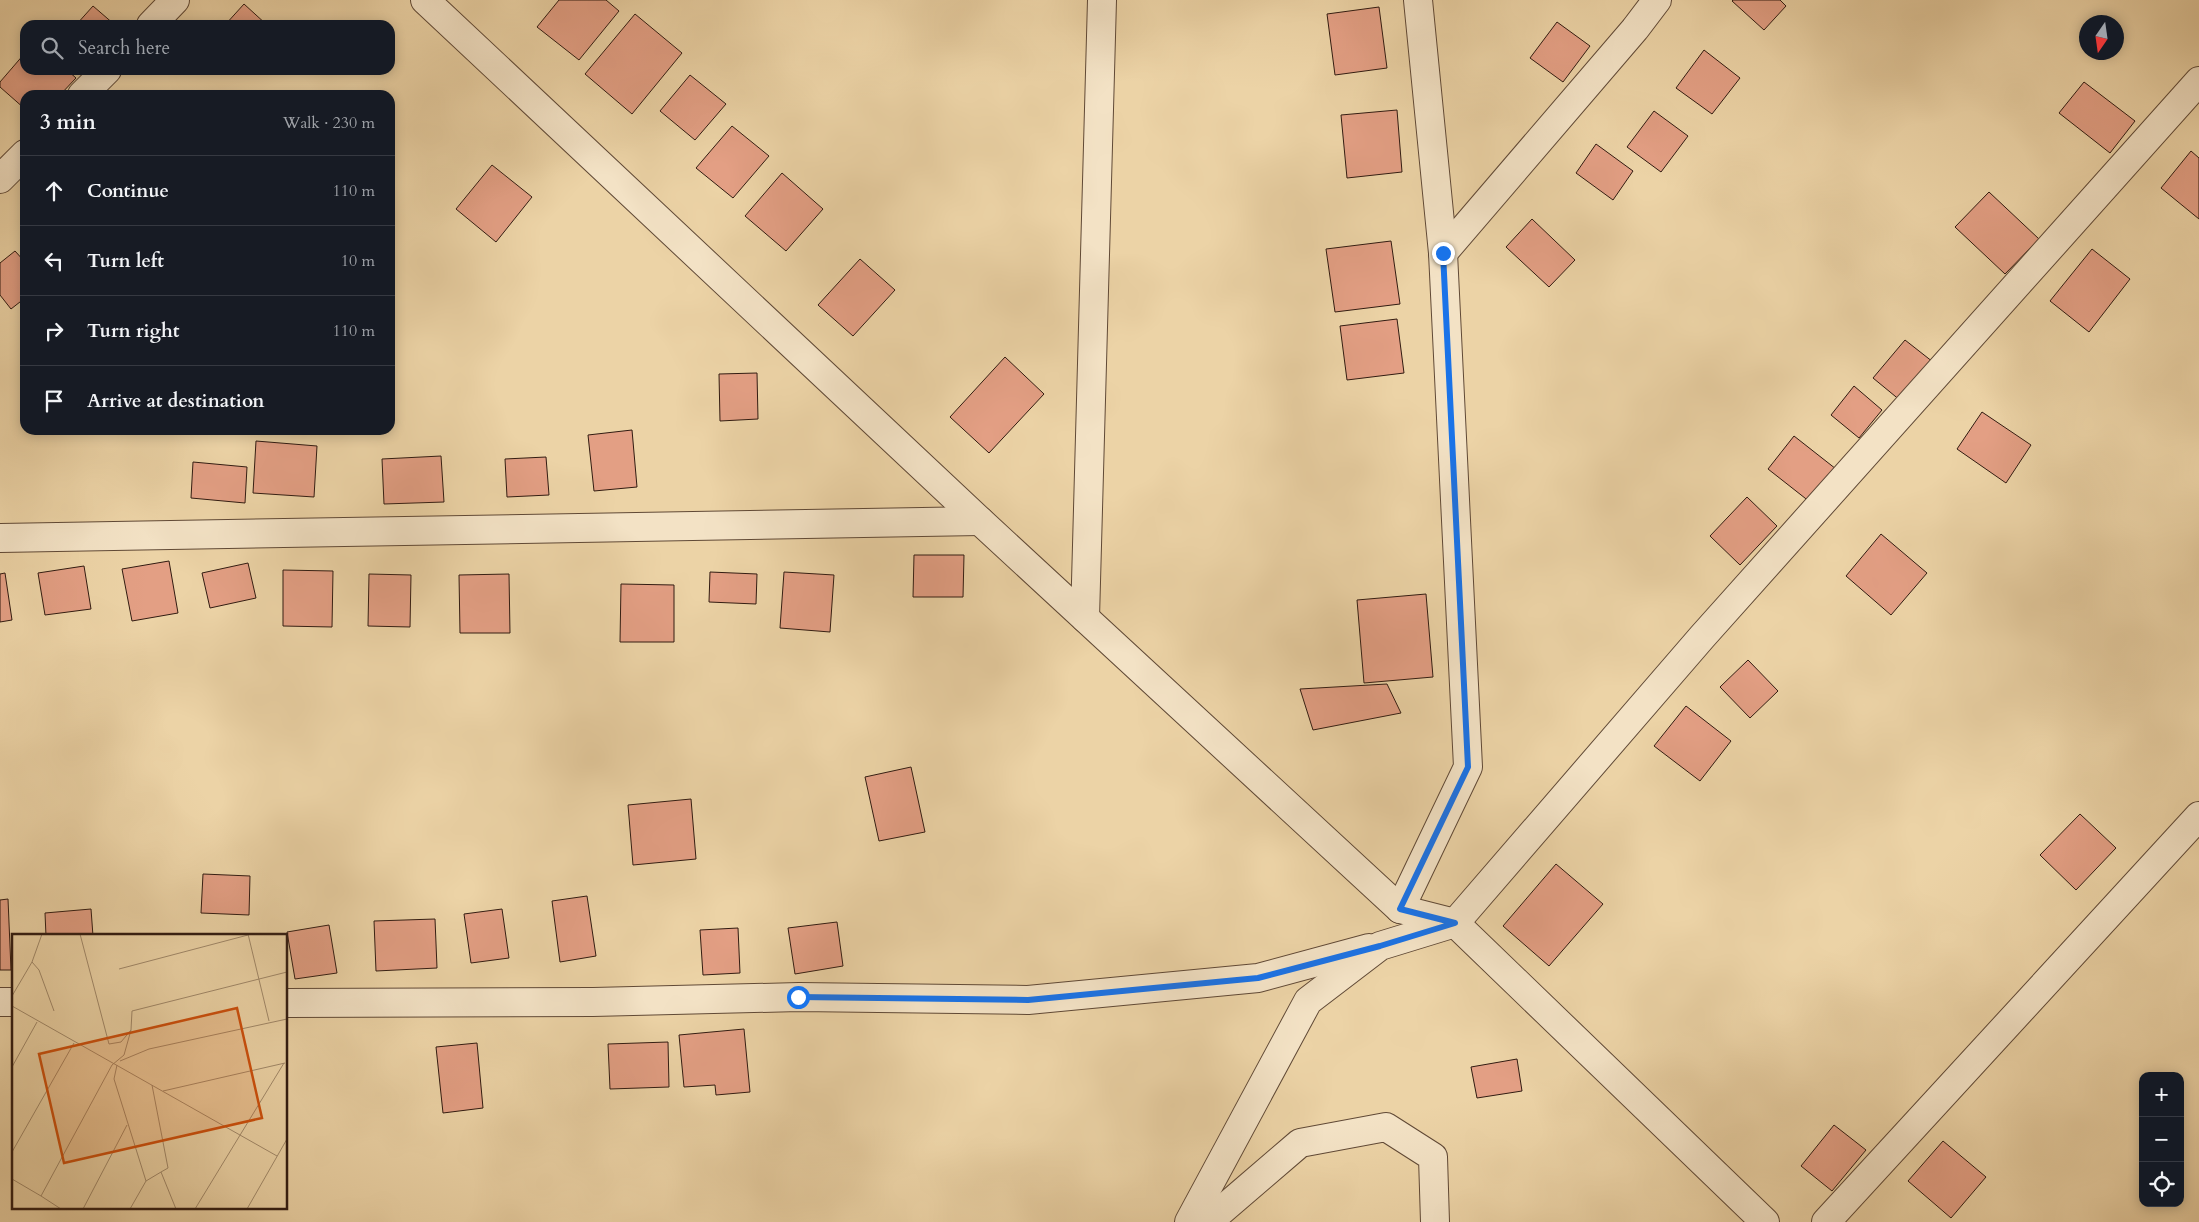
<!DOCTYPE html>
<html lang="en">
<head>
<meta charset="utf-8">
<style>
  body { margin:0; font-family:Cardo,serif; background:#242831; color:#f1f3f6 }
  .controls { position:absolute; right:15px; bottom:15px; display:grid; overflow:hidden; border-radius:10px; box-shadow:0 2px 12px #0003 }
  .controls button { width:45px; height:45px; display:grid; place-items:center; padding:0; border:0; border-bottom:1px solid #363941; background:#171b24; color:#f1f3f6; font:25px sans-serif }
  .compass { position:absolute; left:2079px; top:15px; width:45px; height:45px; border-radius:50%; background:#171b24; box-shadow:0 2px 12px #0003; rotate:193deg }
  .stop { position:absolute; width:15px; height:15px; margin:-11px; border:4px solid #1a73e8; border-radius:50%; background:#fff }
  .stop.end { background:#1a73e8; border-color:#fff; box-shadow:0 1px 5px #0008 }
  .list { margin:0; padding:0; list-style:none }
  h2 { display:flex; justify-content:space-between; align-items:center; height:65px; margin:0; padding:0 20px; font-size:21px }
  h2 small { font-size:16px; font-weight:400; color:#9ea1a6 }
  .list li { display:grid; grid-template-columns:32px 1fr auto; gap:15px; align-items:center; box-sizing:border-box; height:70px; padding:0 20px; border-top:1px solid #363941 }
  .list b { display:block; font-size:19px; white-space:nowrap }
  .list em { font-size:16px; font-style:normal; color:#9ea1a6 }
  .icon { flex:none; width:28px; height:28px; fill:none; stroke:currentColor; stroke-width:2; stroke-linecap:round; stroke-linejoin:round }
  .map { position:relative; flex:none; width:2199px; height:1222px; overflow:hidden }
  .search { position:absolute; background:#171b24; box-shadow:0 2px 12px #0003; left:20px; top:20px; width:375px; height:55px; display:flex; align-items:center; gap:12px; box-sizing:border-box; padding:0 18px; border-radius:15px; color:#9ea1a6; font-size:19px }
  .panel { position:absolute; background:#171b24; box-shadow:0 2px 12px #0003; left:20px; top:90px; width:375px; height:345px; border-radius:15px }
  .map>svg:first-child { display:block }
</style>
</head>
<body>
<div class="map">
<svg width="2199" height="1222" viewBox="0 0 2199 1222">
  <rect width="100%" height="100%" fill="#ecd3a6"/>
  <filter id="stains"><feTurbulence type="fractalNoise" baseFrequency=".004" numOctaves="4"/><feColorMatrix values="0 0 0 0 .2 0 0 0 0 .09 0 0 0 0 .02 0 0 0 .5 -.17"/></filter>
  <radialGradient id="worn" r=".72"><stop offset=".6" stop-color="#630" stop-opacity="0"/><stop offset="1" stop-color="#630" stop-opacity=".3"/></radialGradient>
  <g fill="#e39f84" stroke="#311b11">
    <polygon points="559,0 606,0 619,11 579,60 537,27"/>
    <polygon points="1733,0 1780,0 1786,6 1764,30 1732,1"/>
    <polygon points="244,4 267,25 225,25"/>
    <polygon points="93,6 115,25 76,25"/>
    <polygon points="1379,7 1387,68 1335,75 1327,14"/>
    <polygon points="635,14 682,53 632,114 585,74"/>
    <polygon points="1557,22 1590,46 1563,82 1530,58"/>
    <polygon points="1704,50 1740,78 1712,114 1676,88"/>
    <polygon points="25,53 25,70 67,70 76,78 60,95 25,95 25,109 0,87 0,82"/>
    <polygon points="690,75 726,104 695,140 660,111"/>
    <polygon points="2084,82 2135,121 2110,153 2059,113"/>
    <polygon points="1397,110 1402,172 1347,178 1341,115"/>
    <polygon points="1654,111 1688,136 1661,172 1627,147"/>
    <polygon points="732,126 769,156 733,198 696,168"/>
    <polygon points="1596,144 1633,171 1613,200 1576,173"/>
    <polygon points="2191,151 2199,158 2199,219 2161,188"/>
    <polygon points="492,165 532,197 496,242 456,209"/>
    <polygon points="782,173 823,209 786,251 745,216"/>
    <polygon points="1989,192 2039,239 2005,274 1955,227"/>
    <polygon points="1532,219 1575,260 1549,287 1506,247"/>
    <polygon points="1391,241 1400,304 1335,312 1326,249"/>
    <polygon points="2092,249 2130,279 2089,332 2050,301"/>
    <polygon points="15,251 25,262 25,298 11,309 0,295 0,263"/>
    <polygon points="860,259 895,290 853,336 818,305"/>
    <polygon points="1397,319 1404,373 1347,380 1340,326"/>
    <polygon points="1905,340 1933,362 1901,401 1873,378"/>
    <polygon points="1005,357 1044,394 989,453 950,417"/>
    <polygon points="757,373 758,419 720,421 719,374"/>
    <polygon points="1854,386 1882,410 1859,438 1831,415"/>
    <polygon points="1982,412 2031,445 2006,483 1957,449"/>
    <polygon points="632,430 637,487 594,491 588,435"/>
    <polygon points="1794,436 1836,469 1810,502 1768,469"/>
    <polygon points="256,441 317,446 314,497 253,493"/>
    <polygon points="441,456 444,502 384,504 382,459"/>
    <polygon points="546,457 549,495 507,497 505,459"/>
    <polygon points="193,462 247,467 245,503 191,498"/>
    <polygon points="1747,497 1777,526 1740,565 1710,536"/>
    <polygon points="1881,534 1927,573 1891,615 1846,576"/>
    <polygon points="914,555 964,555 963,597 913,597"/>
    <polygon points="169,561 178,613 132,621 122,569"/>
    <polygon points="248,563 256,598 210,608 202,573"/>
    <polygon points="84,566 91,609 45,615 38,573"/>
    <polygon points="283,570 333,571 332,627 283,626"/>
    <polygon points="710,572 757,574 756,604 709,602"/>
    <polygon points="784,572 834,575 830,632 780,628"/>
    <polygon points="5,573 12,620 0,622 0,574"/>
    <polygon points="369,574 411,575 410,627 368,626"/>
    <polygon points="509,574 510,633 460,633 459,575"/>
    <polygon points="621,584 674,585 674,642 620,642"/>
    <polygon points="1426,594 1433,677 1364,683 1357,600"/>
    <polygon points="1748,660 1778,691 1750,718 1720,687"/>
    <polygon points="1387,684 1401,713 1313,730 1300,689"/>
    <polygon points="1686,706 1731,741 1700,781 1654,746"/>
    <polygon points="911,767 925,832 879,841 865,777"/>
    <polygon points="691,799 696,859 633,865 628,805"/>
    <polygon points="2080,814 2116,848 2076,890 2040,855"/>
    <polygon points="1556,864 1603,904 1549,966 1503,926"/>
    <polygon points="203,874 250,876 249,915 201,913"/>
    <polygon points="587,896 596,956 560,962 552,901"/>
    <polygon points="8,899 11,970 0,970 0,900"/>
    <polygon points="91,909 93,936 46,936 45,913"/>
    <polygon points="502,909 509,958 471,963 464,914"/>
    <polygon points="435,919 437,968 376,971 374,921"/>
    <polygon points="837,922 843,966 795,974 788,928"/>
    <polygon points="329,925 337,973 295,979 287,932"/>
    <polygon points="738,928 740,973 703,975 700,930"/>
    <polygon points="744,1029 750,1092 716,1095 715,1085 684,1087 679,1035"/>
    <polygon points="668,1042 669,1087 610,1089 608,1044"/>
    <polygon points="477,1043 483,1108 443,1113 436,1047"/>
    <polygon points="1517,1059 1522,1091 1477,1098 1471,1067"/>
    <polygon points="1834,1125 1866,1150 1832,1191 1801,1166"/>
    <polygon points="1943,1141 1986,1177 1951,1218 1908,1181"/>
  </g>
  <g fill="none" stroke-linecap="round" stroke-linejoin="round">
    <g stroke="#604936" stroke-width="30">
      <g id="minor">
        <polyline points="425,0 980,521 1400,909 1455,923 1765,1222"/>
        <polyline points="151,25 175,0"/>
        <polyline points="82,95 107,70"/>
        <polyline points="0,179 25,154"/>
        <polyline points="1443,253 1635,29 1657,0"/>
        <polyline points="0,538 980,521"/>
        <polyline points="1085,618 1102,0"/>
        <polyline points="1400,909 1468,767 1443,253 1418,0"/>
        <polyline points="0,1002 14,1002"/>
        <polyline points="286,1003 593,1002 799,997 1028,1000 1258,978 1369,948"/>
        <polyline points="1189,1222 1308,1001 1380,946 1455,923 1702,637 2199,81"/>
        <polyline points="1208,1222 1300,1143 1386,1127 1433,1157 1435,1222"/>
        <polyline points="1826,1222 2199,816"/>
      </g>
    </g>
    <use href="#minor" stroke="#f3e2c5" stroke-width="28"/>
  </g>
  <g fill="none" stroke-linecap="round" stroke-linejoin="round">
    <polyline stroke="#1a73e8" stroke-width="6" points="798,997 1028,1000 1258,978 1380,946 1455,923 1400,909 1468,767 1443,253"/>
  </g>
  <g transform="translate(12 934)">
    <rect width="275" height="275" fill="#ecd3a6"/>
    <path fill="none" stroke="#a1896a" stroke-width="1" d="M236 0 257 87M20 28 27 36 42 77M107 35 236 1M0 62 20 28 30 0M0 72 265 222M119 96 120 77 275 38M108 127 137 115 275 85M105 131 102 145 134 247M0 133 25 88M140 151 156 234 149 238M151 157 273 129M0 218 62 109M0 245 29 262 100 131 112 121 119 96 109 108 97 110 68 0M29 262 49 275M71 275 115 191M118 275 134 247 149 238 164 275M183 275 272 129M235 275 275 205"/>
    <path fill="#cd500d" fill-opacity="0.15" stroke="#cd500d" stroke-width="2.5" d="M225 74 250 184 52 229 27 120Z"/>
    <rect width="275" height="275" fill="none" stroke="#311b11" stroke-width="2.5"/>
  </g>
  <rect width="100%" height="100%" filter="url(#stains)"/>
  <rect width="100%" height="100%" fill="url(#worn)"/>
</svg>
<div class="controls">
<button>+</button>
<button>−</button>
<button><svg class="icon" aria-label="locate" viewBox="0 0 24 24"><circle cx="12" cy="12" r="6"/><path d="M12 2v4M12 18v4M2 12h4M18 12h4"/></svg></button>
</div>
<svg class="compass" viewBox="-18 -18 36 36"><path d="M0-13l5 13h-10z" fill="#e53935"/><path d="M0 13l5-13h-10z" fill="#9ea1a6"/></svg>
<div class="stop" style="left:798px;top:997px"></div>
<div class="stop end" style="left:1443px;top:253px"></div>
<div class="search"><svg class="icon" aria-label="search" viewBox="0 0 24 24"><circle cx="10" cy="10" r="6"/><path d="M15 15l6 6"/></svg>Search here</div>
<section class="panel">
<h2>3 min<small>Walk · 230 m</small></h2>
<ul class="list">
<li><svg class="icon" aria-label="ahead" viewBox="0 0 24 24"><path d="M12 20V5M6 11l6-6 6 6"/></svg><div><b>Continue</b></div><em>110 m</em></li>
<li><svg class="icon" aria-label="left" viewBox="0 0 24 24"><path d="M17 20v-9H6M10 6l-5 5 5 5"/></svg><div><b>Turn left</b></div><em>10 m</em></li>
<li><svg class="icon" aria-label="right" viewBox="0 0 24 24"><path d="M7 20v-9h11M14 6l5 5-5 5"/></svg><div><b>Turn right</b></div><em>110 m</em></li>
<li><svg class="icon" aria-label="arrive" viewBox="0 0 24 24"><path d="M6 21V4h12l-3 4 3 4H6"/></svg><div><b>Arrive at destination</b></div></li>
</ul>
</section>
</div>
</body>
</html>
